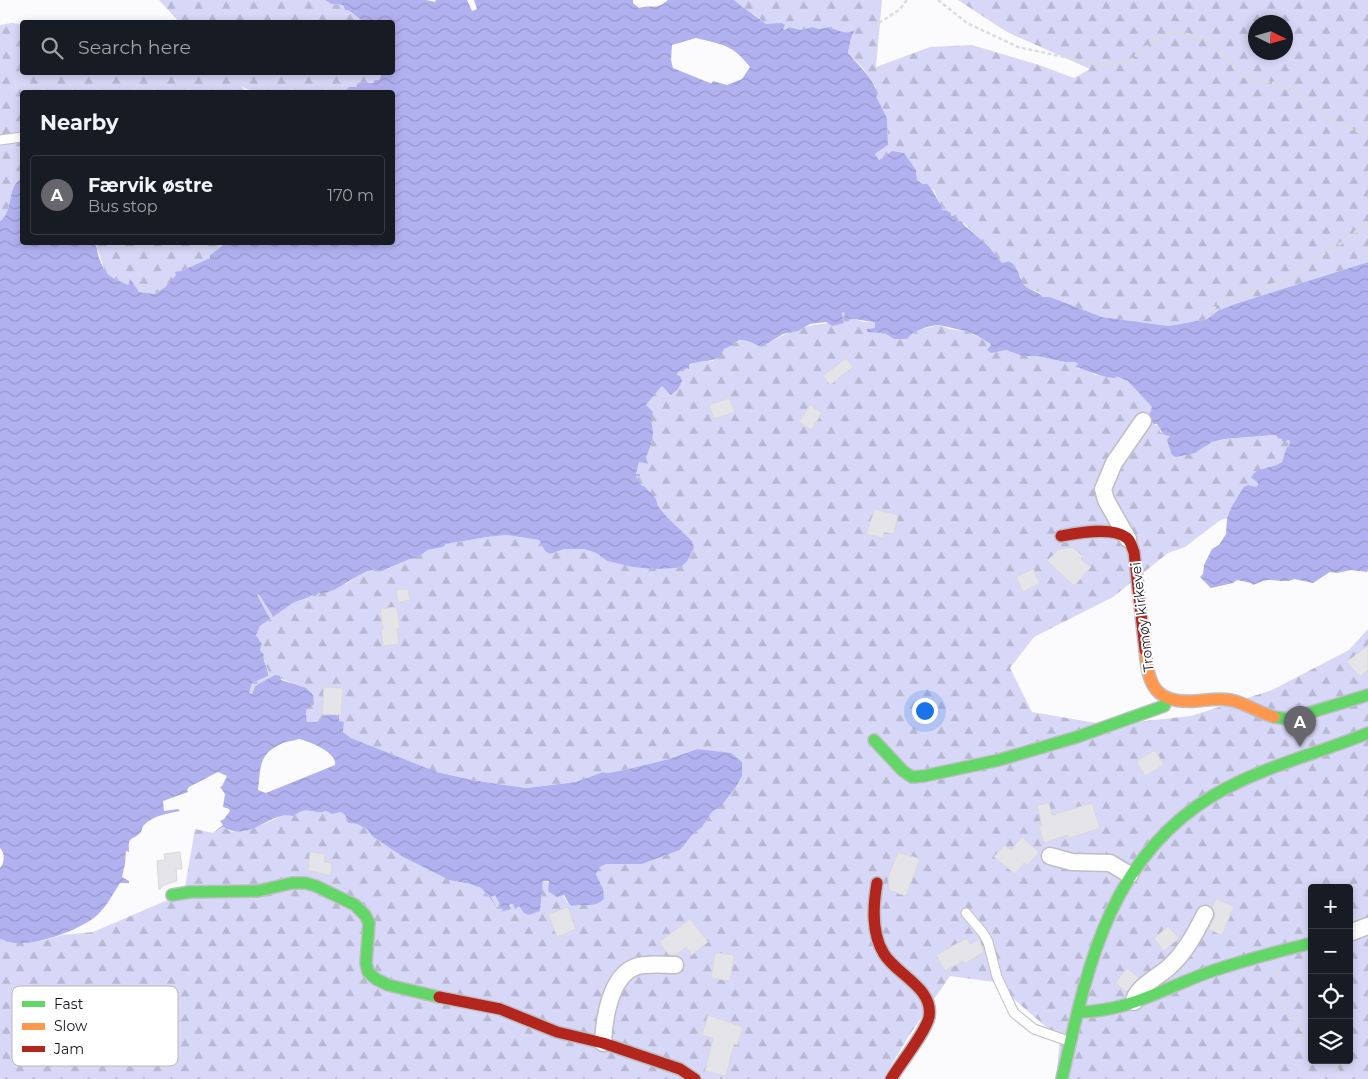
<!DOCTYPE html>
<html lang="en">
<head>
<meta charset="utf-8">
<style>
  body { margin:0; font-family:Montserrat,sans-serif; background:#20242c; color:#f1f3f6 }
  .controls { position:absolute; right:15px; bottom:15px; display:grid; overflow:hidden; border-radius:5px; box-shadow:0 2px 8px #0003 }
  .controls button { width:45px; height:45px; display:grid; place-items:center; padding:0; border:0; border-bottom:1px solid #363941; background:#171b24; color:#f1f3f6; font:25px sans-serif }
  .compass { position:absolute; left:1248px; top:15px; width:45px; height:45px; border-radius:50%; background:#171b24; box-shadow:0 2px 8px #0003; rotate:95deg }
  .you { position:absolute; left:924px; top:710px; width:18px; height:18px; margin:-12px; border:4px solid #fff; border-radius:50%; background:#1a73e8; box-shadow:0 0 0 8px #1a73e833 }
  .badge { display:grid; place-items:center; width:32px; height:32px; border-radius:50%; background:#66666c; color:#fff; font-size:16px; font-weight:700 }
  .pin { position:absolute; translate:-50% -41px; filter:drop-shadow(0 1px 2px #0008) }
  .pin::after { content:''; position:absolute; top:26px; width:18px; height:15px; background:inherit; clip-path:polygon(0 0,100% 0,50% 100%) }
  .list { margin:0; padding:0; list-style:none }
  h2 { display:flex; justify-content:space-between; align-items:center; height:65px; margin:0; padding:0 20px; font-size:21px }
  h2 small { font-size:16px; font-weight:400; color:#9ea1a6 }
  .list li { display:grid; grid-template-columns:32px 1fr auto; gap:15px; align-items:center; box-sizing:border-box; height:80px; margin:0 10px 10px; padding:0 10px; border:1px solid #363941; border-radius:5px }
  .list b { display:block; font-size:19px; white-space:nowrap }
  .list p { margin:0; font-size:16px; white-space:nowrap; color:#9ea1a6 }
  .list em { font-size:16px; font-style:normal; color:#9ea1a6 }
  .icon { flex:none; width:28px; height:28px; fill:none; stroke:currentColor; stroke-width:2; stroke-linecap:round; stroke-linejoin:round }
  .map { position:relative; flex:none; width:1368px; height:1079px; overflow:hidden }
  .search { position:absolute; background:#171b24; box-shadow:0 2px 8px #0003; left:20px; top:20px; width:375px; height:55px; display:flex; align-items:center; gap:12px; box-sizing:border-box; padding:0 18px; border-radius:5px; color:#9ea1a6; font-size:19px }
  .panel { position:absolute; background:#171b24; box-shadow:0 2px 8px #0003; left:20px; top:90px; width:375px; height:155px; border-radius:5px }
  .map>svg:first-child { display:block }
</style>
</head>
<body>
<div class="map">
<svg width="1368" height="1079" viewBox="0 0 1368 1079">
  <defs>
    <pattern id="forest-firs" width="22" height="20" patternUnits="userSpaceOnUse" patternTransform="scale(1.25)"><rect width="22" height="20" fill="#d7d7f7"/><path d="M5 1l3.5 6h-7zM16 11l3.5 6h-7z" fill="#b8b8d3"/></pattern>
    <pattern id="water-waves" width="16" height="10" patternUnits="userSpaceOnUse" patternTransform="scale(1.25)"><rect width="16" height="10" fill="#b2b1f0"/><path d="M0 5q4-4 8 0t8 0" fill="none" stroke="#9898cd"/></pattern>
  </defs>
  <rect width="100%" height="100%" fill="#fbfbfe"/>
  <g fill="url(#forest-firs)" fill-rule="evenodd">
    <polygon points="159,0 325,0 331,4 343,5 345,10 348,10 364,22 179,22"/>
    <path d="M734 0H882L876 67 930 47 972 45 1039 65 1074 78 1090 69 1007 32 958 0H1368V262L1238 303 1219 310 1207 319 1169 326 1102 317 1050 297H1043L1039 292 1027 288 1022 284 1020 275 1002 263 964 223 955 222 951 217 942 211 943 208 939 203 934 190 917 180 916 170 892 151 879 160 875 154 888 145 887 118 876 96V87L862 67 848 53 851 38 855 31C845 35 838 31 829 27L819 29 812 27 801 30 789 27 785 30 766 24 755 15 746 12ZM1256 22H1286V52H1256Z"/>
    <path d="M11 23 22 24V72L382 73 379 80 368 84 365 82 344 92H254L241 86 246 92H22V178C6 187 14 211 0 221V25Z"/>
    <path d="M94 243H223V245L210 255V258L181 271 165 287 155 294 139 292 129 280 128 286 106 274C103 266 98 247 94 243Z"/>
    <path d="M844 312 850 318 864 322H875V328L894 339 909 336 918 330 939 325 949 329 966 331 991 343 999 351 1006 350 1022 356H1037L1065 362H1075L1078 364 1076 368 1088 370 1095 375 1116 376 1128 380 1152 407 1154 424 1159 426 1160 432 1171 436 1195 453 1212 442 1224 439 1277 435 1282 439 1289 440 1290 443 1286 449 1282 462 1273 468H1264L1258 486 1232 506 1227 518 1219 521 1185 547 1168 553 1113 597 1034 637 1010 668 1032 712 1108 725 1191 716 1272 690 1349 650 1368 629V1079H1056L1060 1039 994 982 950 976 908 1037 883 1079H0V939L15 943 42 941 62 935 93 932 184 893 195 829 213 833 223 827 232 832 264 824 282 816H294C307 804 314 816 326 811L332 814 341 812 345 815 348 823 357 824 367 829 372 836 403 857 449 880 470 884 481 888 488 895 498 911 491 896 495 894 504 911 513 904 516 908 519 905 524 913 540 910 543 881C554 882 563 894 568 904L603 889 596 874 600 867 606 864H642L680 850 693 834 702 827 712 812 722 805 736 787 742 776V762L697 749 669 759 620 771 607 773 603 772 576 782 526 788 472 780 437 772 351 738 343 732 344 722C331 721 320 722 307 722L306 710 291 683 275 676 255 686 252 694 248 693 252 683 268 676C270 668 262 662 264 655L260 650 262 644 256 635 260 626 270 619 256 595 259 593 272 616 291 603 306 599 312 595 331 591 341 585 346 584 358 575 372 570 388 569 410 559 416 558 428 550 443 547 446 544 487 537 507 535 539 540 545 551 550 554 565 549H584L596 553 607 561 655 569 692 541 667 517 658 506 656 499 642 487 637 478 636 476H639L636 474 639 462 647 464 646 457C655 442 653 421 646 405L662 386 676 376 678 372 696 362 713 361C716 357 720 351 724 349 726 347 741 340 742 340 747 340 756 345 762 347 790 330 810 322 844 323L842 313ZM1312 888H1349V1060H1312Z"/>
  </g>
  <path fill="url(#water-waves)" fill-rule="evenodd" d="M325 0H426L435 2 436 0H467L472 11 477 9 474 0H633V3L639 8C652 4 656 11 668 0H734C745 10 755 15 766 24L782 23 785 25 783 29 785 30 789 27 801 30 812 27 819 29 829 27C839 31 846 35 855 30L851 38 848 53C859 66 873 78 878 94L876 96 887 118 888 145 875 154 879 160 892 151 904 153 916 170 917 180 923 184H927C935 191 936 200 943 208L942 210H945L951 213V216H954L957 219 956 222 961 221 965 226 988 246 1002 263C1004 263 1007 261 1009 262 1017 263 1020 281 1025 286 1031 291 1038 291 1043 297H1050L1102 317 1169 326 1207 319 1219 310 1238 303 1368 262V570L1367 572 1351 570 1337 573 1330 572 1313 583 1294 579C1286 583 1278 580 1269 580 1264 580 1258 583 1253 585L1251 583 1237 580 1233 583 1211 588 1200 577 1203 574 1204 565 1212 549 1219 545 1226 534 1227 518 1232 506 1244 487 1248 485 1255 487 1258 486V483L1251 477C1258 467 1271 469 1282 462L1286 449 1290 443 1289 440 1282 441V439L1278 438 1276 435 1224 439 1212 442 1195 453 1176 457 1172 455 1167 440 1170 436C1161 435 1162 431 1157 424H1154L1148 419 1152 407 1128 381 1116 376 1117 378C1102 378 1090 371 1075 367L1078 364 1075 362H1065L1037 356H1022L1006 350 991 353 987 350 991 345 990 343C982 339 974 333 965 331 962 330 940 325 938 325 927 326 912 331 907 339H894L884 333 867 332V329L875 328V322C865 322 855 317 846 320L844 312 842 313 844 323 832 326 826 322 810 324 798 331 783 334 762 347C756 345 746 339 740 340 735 342 730 347 724 349 716 366 703 358 689 365V369L687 368 678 372 677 375 680 376 682 381 678 389 671 395 662 386 646 405 653 412C649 419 653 426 653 433 652 441 650 450 646 457L648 464 639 462 636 474H640V476H636L637 478 642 486H644L656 499 658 506 667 517 692 541 694 548 687 561 682 566 676 568 655 569 633 567 607 561 596 553 584 549H565L550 554 545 551 539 540 507 535 487 537 446 544 443 547 428 550 416 558 410 559 382 571C363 563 338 596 319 593L315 596 312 595C305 600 299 600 293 603 286 607 279 613 273 617L259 594 257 595 270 619 260 626 256 635 262 644 260 650 264 655C262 662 269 668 268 676L252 683 249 693 252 694 255 686 275 675 280 676 281 680 306 688 313 695 314 704 306 710 307 722H316L322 720 323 716 327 715H339V721L344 722 343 732 351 738 437 772 472 780 526 788 576 782 603 772 607 773 620 771 669 759 697 749 731 753 742 762V776L736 787 722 805 712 812 702 827 693 834 680 850 642 864H606L600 867 596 874 603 889 604 898C597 909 582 903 572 906L569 904 564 895 557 897 548 891 549 881H543L540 911 529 915 524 913 519 906 515 909 513 904 509 905 511 909 500 912 503 910 495 895 491 897 499 912 488 895 481 888 470 884 449 880 403 857 372 836 367 829 357 824 348 823 345 815 341 812 332 814 326 811C314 816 307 804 294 816 290 816 286 815 282 816 261 821 246 840 223 827L213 833 223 825 220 821 224 819 230 811 229 809 223 807 225 794 220 787 222 786 227 776 218 772 189 787 187 790 188 792 163 801 164 811 178 809 180 811C167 814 153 815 143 826 142 828 142 831 140 833 131 842 128 835 129 852L126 851 125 864 122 877 129 881V883H120C113 894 105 909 95 917 77 931 38 945 15 943 10 943 5 940 0 939V868C5 862 5 853 0 848V221C14 211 6 187 22 178V242L94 243C98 248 97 252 99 258 107 278 110 276 128 285L130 279 139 292 155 294 165 287 176 275 175 272 181 271 210 258V255L223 245V243L392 242V92H344L349 87H356L357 84 365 82 368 83H373L375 80H379L382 73 392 72V22H364L348 10H345L343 5 331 4ZM696 38C723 45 732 44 750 67L742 79 727 85 713 81 712 83H710L673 68 671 60 672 45ZM299 739C309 741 338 753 335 765L266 793 258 790C261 766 258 754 283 743 288 741 294 741 299 739Z"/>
  <g fill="#e4e4e9" stroke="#d8d8de">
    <polygon points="846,358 853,367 830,385 823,376"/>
    <polygon points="729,398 735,412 714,419 709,405"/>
    <polygon points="810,405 822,413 811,430 799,422"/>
    <polygon points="875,509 898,515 894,534 884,532 883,538 866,534"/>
    <polygon points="1073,547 1083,557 1081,559 1091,567 1074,586 1047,561 1059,549"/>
    <polygon points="1033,569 1040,583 1023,592 1016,577"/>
    <polygon points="408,589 410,600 398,602 396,590"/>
    <polygon points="397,607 400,629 397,629 399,644 383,646 381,629 383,629 380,609"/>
    <polygon points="1368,645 1368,670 1360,677 1347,662"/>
    <polygon points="324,687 343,688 341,715 322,714"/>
    <polygon points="1155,750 1164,765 1145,776 1136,761"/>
    <polygon points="1049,803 1052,815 1092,803 1100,828 1069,838 1068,835 1044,843 1039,827 1042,826 1037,805"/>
    <polygon points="1022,837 1039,852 1027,866 1024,863 1015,874 994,857 1004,845 1011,850"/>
    <polygon points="180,852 182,869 176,869 177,881 164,885 159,890 157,861 165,860 164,854"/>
    <polygon points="310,852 325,854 324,862 332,863 331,876 308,870"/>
    <polygon points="898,852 920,859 906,896 889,890 888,877"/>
    <polygon points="1216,899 1234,906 1222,935 1208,929 1214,918 1215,913 1212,908"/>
    <polygon points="568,907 576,929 557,937 548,914"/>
    <polygon points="690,919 708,942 692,955 686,947 676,955 669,955 659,942"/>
    <polygon points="1168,926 1179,938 1164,951 1154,939"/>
    <polygon points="967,938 970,944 979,939 984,952 964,964 963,961 945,971 936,955"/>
    <polygon points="715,953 734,955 730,981 711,978"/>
    <polygon points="1127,968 1139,978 1126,992 1115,983"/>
    <polygon points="708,1015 743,1027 737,1045 734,1044 726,1076 705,1071 713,1038 702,1035"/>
  </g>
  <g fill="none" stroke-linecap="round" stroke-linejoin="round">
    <g stroke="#bebec4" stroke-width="11">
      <g id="lane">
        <polyline points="0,140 22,137"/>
        <polyline points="966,913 983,933 988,942 997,977 1014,1013 1034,1029 1071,1042"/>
      </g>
    </g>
    <g stroke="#bebec4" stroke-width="19">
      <g id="street">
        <polyline points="1128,539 1106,500 1103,489 1114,463 1143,421"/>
        <polyline points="1050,856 1072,862 1110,863 1130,875"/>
        <polyline points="1349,933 1368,926"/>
        <path d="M1134 1002C1134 989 1159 976 1168 968 1185 953 1195 934 1205 914"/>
        <path d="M603 1043C604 1019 610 977 635 967 646 963 663 965 675 965"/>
      </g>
    </g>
    <g stroke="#bebec4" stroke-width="14">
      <g id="fast">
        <polyline points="1274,717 1289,719 1368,695"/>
        <polyline points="874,740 903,771 912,777 924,776 999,760 1077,737 1164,706 1167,699"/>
        <polyline points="172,895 190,892 258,891 292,883 305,883 316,886 355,905 365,915 369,923 366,963 368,972 376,979 388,985 439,997"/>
        <path d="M1078 1012C1129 1012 1166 987 1212 971 1245 960 1279 951 1312 943"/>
        <path d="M1062 1079C1087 969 1108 858 1214 795 1261 767 1317 754 1368 733"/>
      </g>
    </g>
    <g stroke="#bebec4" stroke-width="14">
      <path id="slow" d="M1145 650C1148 685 1155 704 1196 701 1207 700 1219 698 1230 700 1246 703 1259 713 1274 717"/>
    </g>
    <g stroke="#bebec4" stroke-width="14">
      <g id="jam">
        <path d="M1061 536C1077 533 1113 526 1127 538 1131 541 1132 548 1134 552L1145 650"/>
        <path d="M877 883C873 906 871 933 884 954 897 975 934 988 929 1017 926 1032 900 1064 891 1079"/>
        <polyline points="439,997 500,1009 557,1032 603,1043 680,1069 695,1079"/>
      </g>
    </g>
    <g stroke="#dcdcdd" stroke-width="2.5" stroke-dasharray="4 2.5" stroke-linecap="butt">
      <polyline points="938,0 967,23 1018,47 1101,65 1130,61 1148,45 1173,32 1185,33 1211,43 1228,58 1238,73 1251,81 1271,82 1300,94 1332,122 1368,135"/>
      <polyline points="868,30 899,10 907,0"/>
      <polyline points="1208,314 1220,302 1280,282 1300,270 1315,259 1337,246 1368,222"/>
      <path d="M1278 971C1271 1003 1282 1002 1298 1024 1303 1031 1305 1041 1312 1048"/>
      <polyline points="1328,1060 1336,1065 1341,1079"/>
    </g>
    <use href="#lane" stroke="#fefeff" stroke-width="9"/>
    <use href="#street" stroke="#fefeff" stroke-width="16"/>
    <use href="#fast" stroke="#63d668" stroke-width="11"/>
    <use href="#slow" stroke="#ff974d" stroke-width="11"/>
    <use href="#jam" stroke="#b3261e" stroke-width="11"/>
  </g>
  <g text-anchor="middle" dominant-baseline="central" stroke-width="4" stroke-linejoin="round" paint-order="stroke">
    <g font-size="14" fill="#15161e" stroke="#fff">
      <text transform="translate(1142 617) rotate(-97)">Tromøy kirkevei</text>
    </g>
  </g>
  <rect x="12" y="986" width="166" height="80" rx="8" fill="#fff" stroke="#b9b9bc" stroke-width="1"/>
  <rect x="22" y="1001" width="23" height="6" fill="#63d668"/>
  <rect x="22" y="1023" width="23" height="7" fill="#ff974d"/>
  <rect x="22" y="1046" width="23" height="6" fill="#b3261e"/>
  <g font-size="14" fill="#15161e">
    <text x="54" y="1009">Fast</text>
    <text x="54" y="1031">Slow</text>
    <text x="54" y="1054">Jam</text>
  </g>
</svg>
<div class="controls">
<button>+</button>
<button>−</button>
<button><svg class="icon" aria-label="locate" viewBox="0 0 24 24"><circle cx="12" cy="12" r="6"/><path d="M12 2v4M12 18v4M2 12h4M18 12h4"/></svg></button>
<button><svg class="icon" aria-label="layers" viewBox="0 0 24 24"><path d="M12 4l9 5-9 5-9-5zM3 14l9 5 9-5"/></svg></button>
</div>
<svg class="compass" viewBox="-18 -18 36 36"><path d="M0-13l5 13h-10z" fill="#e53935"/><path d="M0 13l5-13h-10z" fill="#9ea1a6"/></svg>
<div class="you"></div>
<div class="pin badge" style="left:1300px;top:747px">A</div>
<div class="search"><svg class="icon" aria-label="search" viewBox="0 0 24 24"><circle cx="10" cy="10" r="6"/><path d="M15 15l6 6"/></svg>Search here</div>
<section class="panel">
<h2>Nearby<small></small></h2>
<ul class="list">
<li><span class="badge">A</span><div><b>Færvik østre</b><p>Bus stop</p></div><em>170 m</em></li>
</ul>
</section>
</div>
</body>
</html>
